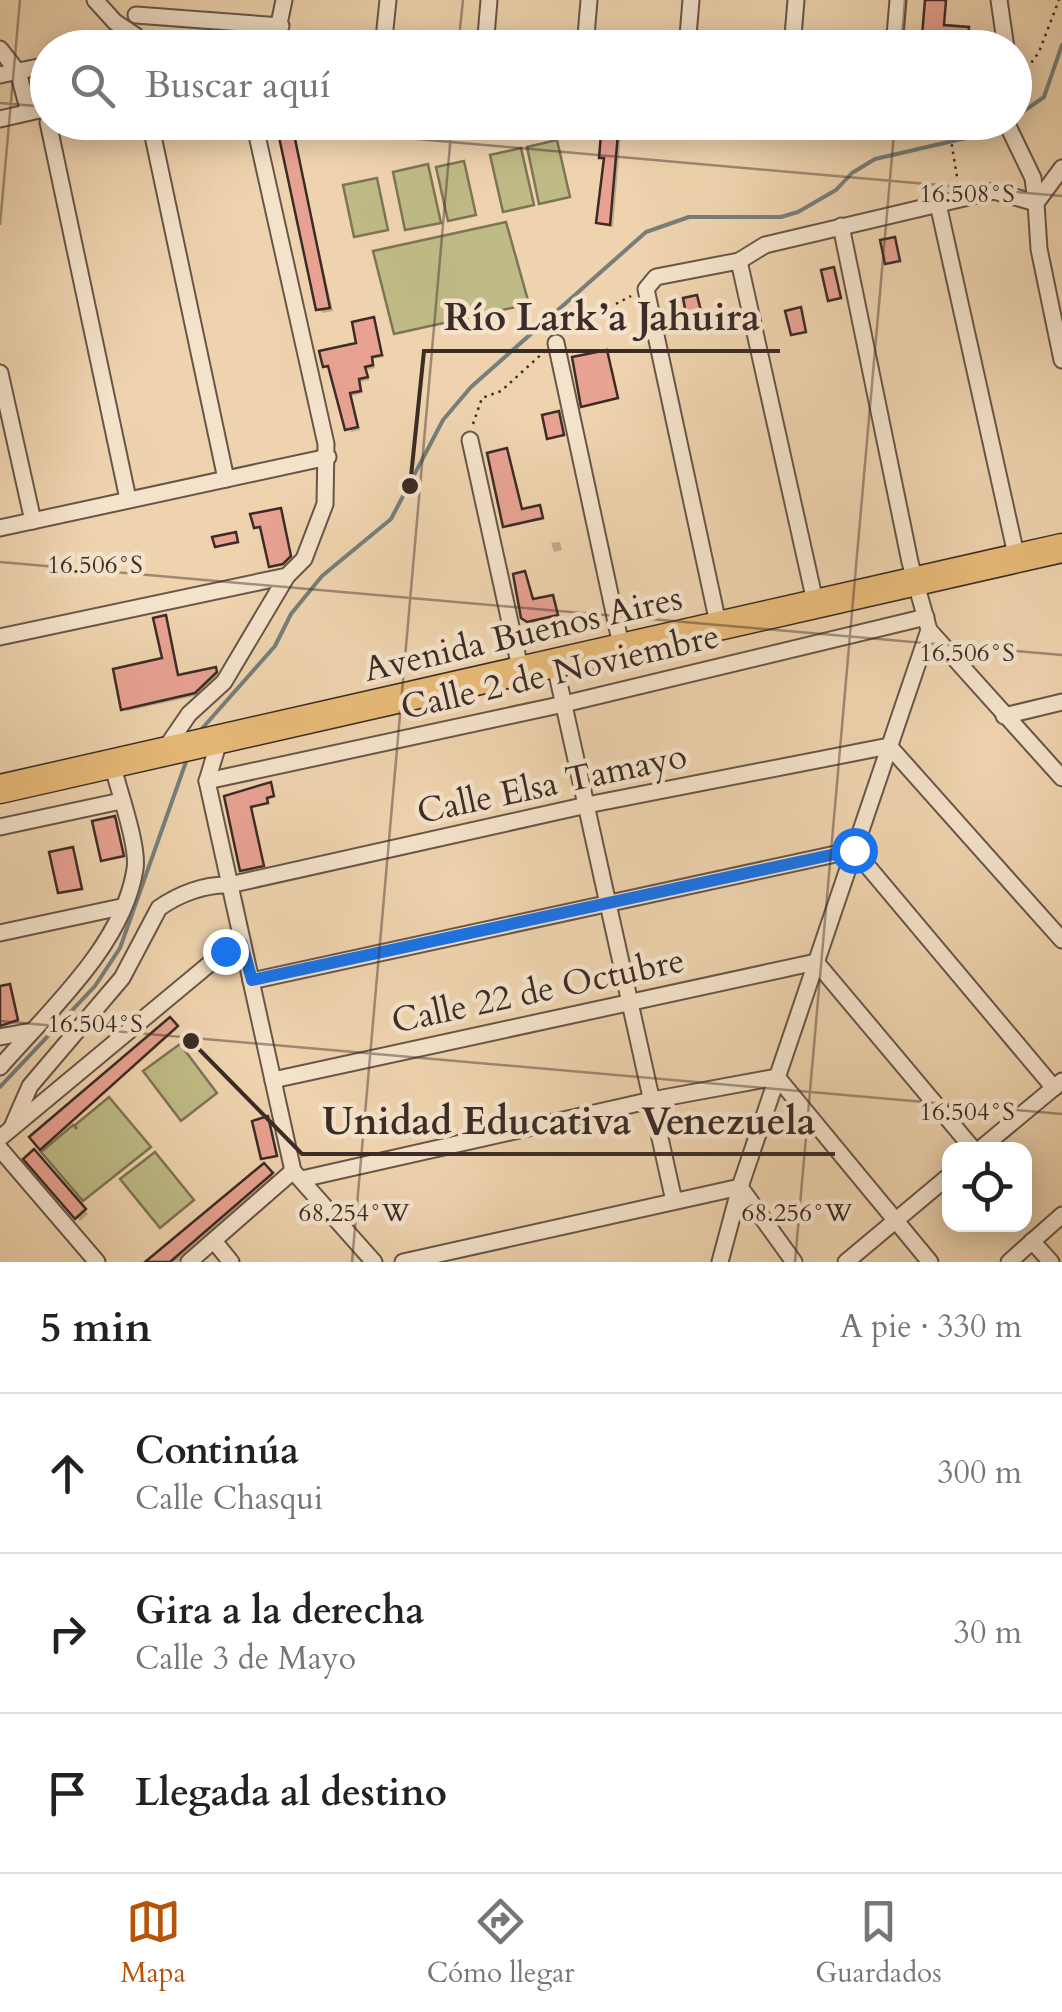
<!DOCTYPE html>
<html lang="es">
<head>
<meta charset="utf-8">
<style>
  body { margin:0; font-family:Cardo,serif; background:#f2f2f2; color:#222 }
  .controls { position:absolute; right:30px; bottom:30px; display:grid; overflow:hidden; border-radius:20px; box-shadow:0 5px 25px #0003 }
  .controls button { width:90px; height:90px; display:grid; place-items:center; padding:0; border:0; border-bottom:2px solid #e0e0e0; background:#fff; color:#222; font:50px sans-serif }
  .stop { position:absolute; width:30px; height:30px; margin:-22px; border:8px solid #1a73e8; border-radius:50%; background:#fff }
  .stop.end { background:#1a73e8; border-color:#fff; box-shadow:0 2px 10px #0008 }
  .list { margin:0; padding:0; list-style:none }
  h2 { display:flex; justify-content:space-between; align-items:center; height:130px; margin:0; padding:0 40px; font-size:42px }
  h2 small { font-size:32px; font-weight:400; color:#767676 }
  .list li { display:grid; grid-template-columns:65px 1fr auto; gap:30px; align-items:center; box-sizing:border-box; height:160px; padding:0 40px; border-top:2px solid #e0e0e0 }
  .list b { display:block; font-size:38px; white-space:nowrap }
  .list p { margin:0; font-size:32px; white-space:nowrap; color:#767676 }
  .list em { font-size:32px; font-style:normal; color:#767676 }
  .icon { flex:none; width:55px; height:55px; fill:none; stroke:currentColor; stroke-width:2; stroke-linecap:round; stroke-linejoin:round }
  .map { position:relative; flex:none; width:1062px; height:1262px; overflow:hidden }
  .search { position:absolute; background:#fff; box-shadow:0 5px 25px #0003; left:30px; right:30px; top:30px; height:110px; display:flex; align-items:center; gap:25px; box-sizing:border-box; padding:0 35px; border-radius:55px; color:#767676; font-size:38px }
  .sheet { height:610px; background:#fff }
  nav { display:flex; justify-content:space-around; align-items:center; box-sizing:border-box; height:140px; border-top:2px solid #e0e0e0; background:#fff; font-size:28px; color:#767676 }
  nav a { display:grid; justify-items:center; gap:5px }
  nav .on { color:#b45309 }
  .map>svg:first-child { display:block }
</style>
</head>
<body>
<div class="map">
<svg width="1062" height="1262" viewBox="0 0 1062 1262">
  <rect width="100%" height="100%" fill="#eed3ae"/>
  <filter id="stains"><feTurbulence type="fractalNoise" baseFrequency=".002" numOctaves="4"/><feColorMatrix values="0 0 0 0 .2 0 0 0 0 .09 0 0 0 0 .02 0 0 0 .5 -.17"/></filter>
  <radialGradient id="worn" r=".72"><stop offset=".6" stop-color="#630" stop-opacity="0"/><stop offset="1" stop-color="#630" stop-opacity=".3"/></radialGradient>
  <g fill="#bfbb86" stroke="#7e7456" stroke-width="2.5">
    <polygon points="179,32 252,35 255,43 252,48 158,47 169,35"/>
    <polygon points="557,140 570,197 539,204 527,147"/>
    <polygon points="521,148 534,205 503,212 490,155"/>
    <polygon points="464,161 476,215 448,221 436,167"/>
    <polygon points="428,164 441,223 405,230 393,172"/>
    <polygon points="377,178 388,230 354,237 343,185"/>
    <polygon points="506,222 529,304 394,334 373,251"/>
    <polygon points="180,1044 217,1093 181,1121 143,1071"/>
    <polygon points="109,1097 151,1147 83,1201 41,1152 73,1125 77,1129 75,1125"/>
    <polygon points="155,1152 194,1200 160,1228 120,1179"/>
  </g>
  <g fill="#0003">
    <polygon points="806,42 858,46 860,48 805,48"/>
    <polygon points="604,122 622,122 613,227 599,222 606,162 601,157"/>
    <polygon points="293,137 333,311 323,313 319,309"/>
    <polygon points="373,320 384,357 373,359 375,368 367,370 369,380 360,382 363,393 352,396 360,430 351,432 331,369 325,366 359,345"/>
    <polygon points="508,453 523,512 540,508 544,520 505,526"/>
    <polygon points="282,513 292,558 274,567 263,528 256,527"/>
    <polygon points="235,535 239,544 217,546"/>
    <polygon points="560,542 562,550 554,552 551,543"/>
    <polygon points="525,574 534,602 552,597 558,616 531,623 524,617"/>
    <polygon points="165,618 180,678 215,670 219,676 199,695 127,711 124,708 165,660"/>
    <polygon points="270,784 275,797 267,799 268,804 252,808 264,867 245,872 227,798"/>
    <polygon points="9,986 19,1022 0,1028 0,988"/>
    <polygon points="170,1021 177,1029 42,1148"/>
    <polygon points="34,1153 88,1214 80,1221 27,1159"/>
    <polygon points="264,1166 274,1177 178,1262 157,1262"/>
  </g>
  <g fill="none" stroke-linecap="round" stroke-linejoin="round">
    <g stroke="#767f7b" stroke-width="4">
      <polyline points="1014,118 1044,97 1062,45"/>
      <polyline points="199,732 275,646 291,614 322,576 391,519 443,420 471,387 646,232 689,217 781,217 798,212 836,190 852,173 875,159 979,135 1001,125"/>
      <polyline points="0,1087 95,986 120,948 187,759"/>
    </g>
  </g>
  <g fill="#e8a292" stroke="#3c2c27" stroke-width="2.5">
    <polygon points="925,0 946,0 944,25 969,27 967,48 921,48"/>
    <polygon points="704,32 746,36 745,48 703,48"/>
    <polygon points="602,122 619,122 610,225 596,223 604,158 599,158"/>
    <polygon points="294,134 330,308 316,310 279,137"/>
    <polygon points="895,237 900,261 885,264 880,240"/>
    <polygon points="834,267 841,298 828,301 821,270"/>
    <polygon points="697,295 701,311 686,314 683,298"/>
    <polygon points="801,307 806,332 791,335 785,311"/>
    <polygon points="374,317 382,355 372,357 373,365 365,367 368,377 359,379 361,391 350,393 358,427 345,430 328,366 323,367 319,351 356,343 352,322"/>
    <polygon points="607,350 618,398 581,407 572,357"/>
    <polygon points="559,411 564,435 547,439 542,415"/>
    <polygon points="507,448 522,509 540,505 543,518 503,527 487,453"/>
    <polygon points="281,508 291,556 283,564 269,567 260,527 254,528 250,514"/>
    <polygon points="236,532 238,542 215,547 212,537"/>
    <polygon points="525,571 533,599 553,595 558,615 527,622 521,618 513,574"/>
    <polygon points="166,615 178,675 216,667 217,672 195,693 121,710 113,669 162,658 153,618"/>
    <polygon points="271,782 274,796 267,798 268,803 251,807 264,866 240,871 224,796"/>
    <polygon points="115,816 124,856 101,861 92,821"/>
    <polygon points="73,847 82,889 58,893 49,852"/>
    <polygon points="10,984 18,1020 0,1026 0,986"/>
    <polygon points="170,1017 178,1026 40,1150 29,1137"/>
    <polygon points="268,1116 277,1156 261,1159 252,1121"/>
    <polygon points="34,1149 86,1209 75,1219 23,1159"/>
    <polygon points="264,1163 273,1173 170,1262 145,1262"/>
  </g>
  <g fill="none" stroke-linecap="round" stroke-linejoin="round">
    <g stroke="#685649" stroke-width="19">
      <g id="minor">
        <polyline points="95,0 115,22 136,36"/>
        <polyline points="999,0 1006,48"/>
        <polyline points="136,15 281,26"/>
        <polyline points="130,48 139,45"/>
        <polyline points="274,48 284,0"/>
        <polyline points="383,48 388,0"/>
        <polyline points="485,48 489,0"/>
        <polyline points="585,48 589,0"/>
        <polyline points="687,48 691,0"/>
        <polyline points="792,48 796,0"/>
        <polyline points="894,48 898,0"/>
        <polyline points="0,49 18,72 29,112"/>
        <polyline points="0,75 48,65"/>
        <polyline points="0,119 48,108"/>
        <polyline points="48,122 128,499"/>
        <polyline points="150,122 226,479"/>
        <polyline points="1062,168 1036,203 1039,249 1062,360"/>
        <polyline points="938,204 1017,559"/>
        <polyline points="739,261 816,606"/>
        <polyline points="556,343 622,650"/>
        <polyline points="0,373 33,521"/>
        <polyline points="470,440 521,672"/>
        <polyline points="0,528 328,457"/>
        <polyline points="719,628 646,289 656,277 739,261 765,245 994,191 1036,203 1033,178 1006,122"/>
        <polyline points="929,630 1062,778"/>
        <polyline points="0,637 287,576"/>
        <polyline points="555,665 674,1201"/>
        <polyline points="1004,716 1062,702"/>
        <polyline points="220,738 207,781 293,1171 374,1262"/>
        <polyline points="165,749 189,714 224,682 287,576 304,559 325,504 326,444 254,122"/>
        <polyline points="207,781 564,704 926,617"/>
        <polyline points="0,827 121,801"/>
        <polyline points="0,933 121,907"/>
        <polyline points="251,981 854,850 1054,1088"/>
        <polyline points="0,1037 32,1031"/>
        <path d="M0 1067C47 1013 124 944 135 869 139 846 118 789 112 763"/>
        <polyline points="273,1080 816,962 974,1150"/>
        <path d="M12 1127 30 1086 122 978 159 908C179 894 205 884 229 885L587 805 889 746 1062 940"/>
        <polyline points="0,1138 225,951 242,944"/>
        <polyline points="0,1149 97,1262"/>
        <polyline points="979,1150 1062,1081"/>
        <polyline points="302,1179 652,1100 777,1077 930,1262"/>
        <polyline points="214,1241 231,1262"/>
        <polyline points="1032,1241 1051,1262"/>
        <polyline points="189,1262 293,1171"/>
        <polyline points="403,1262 740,1187 794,1262"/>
        <polyline points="720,1262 740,1187 929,630 910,562 841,226"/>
        <polyline points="846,1262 950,1175"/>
        <polyline points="1009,1262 1062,1215"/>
      </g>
    </g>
    <g stroke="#3c2c27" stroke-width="31">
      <polyline id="trunk" points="0,789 1062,548"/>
    </g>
    <g stroke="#3c2c27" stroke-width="2.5" stroke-dasharray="2.5 5" stroke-linecap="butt">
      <polyline points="1014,87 1039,52 1059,0"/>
      <polyline points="948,122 958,183"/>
      <polyline points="563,332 631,296"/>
      <polyline points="473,424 482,398 501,391 544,352"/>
    </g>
    <use href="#minor" stroke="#f4e2ca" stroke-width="15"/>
    <use href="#trunk" stroke="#e7ba77" stroke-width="28"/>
  </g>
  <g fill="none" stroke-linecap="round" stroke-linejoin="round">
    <polyline stroke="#1a73e8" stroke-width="12" points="225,951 242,944 252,980 854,850"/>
  </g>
  <path fill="none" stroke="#3c2c27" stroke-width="2.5" stroke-opacity="0.45" d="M458 48 463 0M901 48 905 0M0 103 48 107M225 122 1062 196M0 225 20 0M0 562 1062 655M0 1021 1062 1114M352 1262 452 122M795 1262 895 122"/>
  <g text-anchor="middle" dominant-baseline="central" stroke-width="9" stroke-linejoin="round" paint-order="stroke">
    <g font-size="35" fill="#3c2c27" stroke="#f4e2ca">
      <text transform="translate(523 634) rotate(-13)">Avenida Buenos Aires</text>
      <text transform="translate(560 672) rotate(-13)">Calle 2 de Noviembre</text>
      <text transform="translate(552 784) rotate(-12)">Calle Elsa Tamayo</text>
      <text transform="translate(538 991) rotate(-12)">Calle 22 de Octubre</text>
    </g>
  </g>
  <g font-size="25" text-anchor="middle" fill="#3c2c27" stroke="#f4e2ca" stroke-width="9" stroke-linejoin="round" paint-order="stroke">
    <text x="967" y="202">16.508°S</text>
    <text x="95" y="573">16.506°S</text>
    <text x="967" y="661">16.506°S</text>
    <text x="95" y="1032">16.504°S</text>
    <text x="967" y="1120">16.504°S</text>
    <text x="354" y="1221">68.254°W</text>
    <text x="797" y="1221">68.256°W</text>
  </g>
  <path fill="none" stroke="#3c2c27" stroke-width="4" d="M410 486L424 351H780M191 1041L302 1154H835"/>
  <g fill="#3c2c27" stroke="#f4e2ca" stroke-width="4">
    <circle cx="410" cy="486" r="10"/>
    <circle cx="191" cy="1041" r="10"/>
  </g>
  <g font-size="38" text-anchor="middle" font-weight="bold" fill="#3c2c27" stroke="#f4e2ca" stroke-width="9" stroke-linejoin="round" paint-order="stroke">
    <text x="602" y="330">Río Lark’a Jahuira</text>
    <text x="569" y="1134">Unidad Educativa Venezuela</text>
  </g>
  <rect width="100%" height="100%" filter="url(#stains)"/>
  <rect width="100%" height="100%" fill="url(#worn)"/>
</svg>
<div class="controls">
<button><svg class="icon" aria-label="locate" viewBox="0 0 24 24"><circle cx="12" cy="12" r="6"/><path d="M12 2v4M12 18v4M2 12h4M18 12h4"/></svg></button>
</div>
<div class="stop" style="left:854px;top:850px"></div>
<div class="stop end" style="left:225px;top:951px"></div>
<div class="search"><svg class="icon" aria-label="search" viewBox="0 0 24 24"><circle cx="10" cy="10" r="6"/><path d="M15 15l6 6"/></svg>Buscar aquí</div>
</div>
<section class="sheet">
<h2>5 min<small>A pie · 330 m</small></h2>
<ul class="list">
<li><svg class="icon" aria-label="ahead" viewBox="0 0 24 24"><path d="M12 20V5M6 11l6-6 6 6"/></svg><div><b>Continúa</b><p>Calle Chasqui</p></div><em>300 m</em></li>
<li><svg class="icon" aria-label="right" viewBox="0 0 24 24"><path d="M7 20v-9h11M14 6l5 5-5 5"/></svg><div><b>Gira a la derecha</b><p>Calle 3 de Mayo</p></div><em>30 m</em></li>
<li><svg class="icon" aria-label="arrive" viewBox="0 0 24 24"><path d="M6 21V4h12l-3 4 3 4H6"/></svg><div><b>Llegada al destino</b></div></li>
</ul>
</section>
<nav>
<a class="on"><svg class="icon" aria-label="map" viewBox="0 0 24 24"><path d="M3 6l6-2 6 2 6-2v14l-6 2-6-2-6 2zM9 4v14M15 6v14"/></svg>Mapa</a>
<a><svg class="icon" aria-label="directions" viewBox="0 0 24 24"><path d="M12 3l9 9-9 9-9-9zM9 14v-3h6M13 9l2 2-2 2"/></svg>Cómo llegar</a>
<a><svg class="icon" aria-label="saved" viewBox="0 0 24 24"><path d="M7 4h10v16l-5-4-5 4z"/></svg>Guardados</a>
</nav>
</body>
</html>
